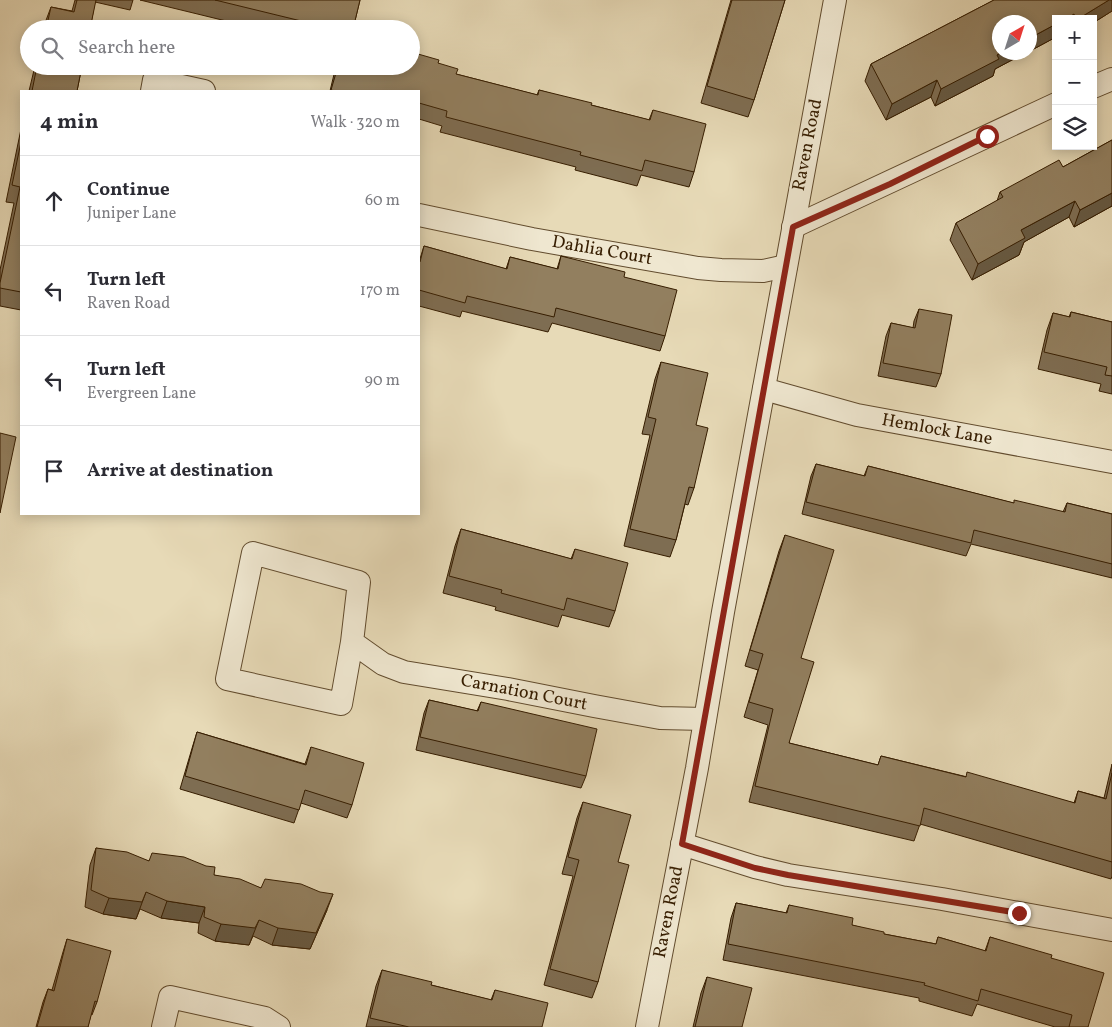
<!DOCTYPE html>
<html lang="en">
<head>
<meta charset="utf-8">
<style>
  body { margin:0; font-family:Vollkorn,serif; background:#f7f7f7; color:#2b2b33 }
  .controls { position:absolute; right:15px; top:15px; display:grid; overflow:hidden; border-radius:0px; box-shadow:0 2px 12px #0003 }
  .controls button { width:45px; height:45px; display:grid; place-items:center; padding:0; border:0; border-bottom:1px solid #e1e1e2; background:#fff; color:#2b2b33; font:25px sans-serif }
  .compass { position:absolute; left:992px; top:15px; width:45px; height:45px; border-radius:50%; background:#fff; box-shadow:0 2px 12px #0003; rotate:39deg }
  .stop { position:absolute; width:15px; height:15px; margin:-11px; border:4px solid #8f2418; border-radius:50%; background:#fff }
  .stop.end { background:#8f2418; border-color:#fff; box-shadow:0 1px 5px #0008 }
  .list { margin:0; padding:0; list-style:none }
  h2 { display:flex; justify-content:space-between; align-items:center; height:65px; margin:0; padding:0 20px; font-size:21px }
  h2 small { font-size:16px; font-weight:400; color:#7c7c81 }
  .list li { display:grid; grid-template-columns:32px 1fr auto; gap:15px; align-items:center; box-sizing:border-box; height:90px; padding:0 20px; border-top:1px solid #e1e1e2 }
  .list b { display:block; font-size:19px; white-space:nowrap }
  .list p { margin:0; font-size:16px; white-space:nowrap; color:#7c7c81 }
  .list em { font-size:16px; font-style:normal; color:#7c7c81 }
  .icon { flex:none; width:28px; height:28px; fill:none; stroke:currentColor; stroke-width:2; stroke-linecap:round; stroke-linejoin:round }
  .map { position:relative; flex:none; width:1112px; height:1027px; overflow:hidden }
  .search { position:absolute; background:#fff; box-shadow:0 2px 12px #0003; left:20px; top:20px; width:400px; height:55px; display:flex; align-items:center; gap:12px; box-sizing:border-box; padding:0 18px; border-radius:28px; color:#7c7c81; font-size:19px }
  .panel { position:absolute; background:#fff; box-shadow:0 2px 12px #0003; left:20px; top:90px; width:400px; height:425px; border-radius:0px }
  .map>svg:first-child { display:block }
</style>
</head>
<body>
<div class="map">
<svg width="1112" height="1027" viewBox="0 0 1112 1027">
  <rect width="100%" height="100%" fill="#e7dab7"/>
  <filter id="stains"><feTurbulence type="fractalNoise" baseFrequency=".004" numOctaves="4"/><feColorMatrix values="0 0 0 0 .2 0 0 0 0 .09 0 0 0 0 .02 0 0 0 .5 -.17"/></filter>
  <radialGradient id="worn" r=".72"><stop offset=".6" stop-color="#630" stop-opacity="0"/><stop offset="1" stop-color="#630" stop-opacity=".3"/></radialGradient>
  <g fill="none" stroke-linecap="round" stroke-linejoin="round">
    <g stroke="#624c2e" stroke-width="24">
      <g id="minor">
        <polyline points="1093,87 1112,79"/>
        <polyline points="152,91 154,80 204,91"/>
        <polyline points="419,215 532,239 698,268 721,270 763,271 786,266"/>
        <polyline points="793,227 1056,104"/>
        <polyline points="764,389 857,415 1112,462"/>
        <polyline points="352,642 341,704 227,679 253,553 359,582 352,642 383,664 404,672 508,689 594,706 660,718 705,719"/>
        <polyline points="682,844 755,867 788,875 942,899 1112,930"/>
        <polyline points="163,1027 170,997 265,1018 279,1027"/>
        <polyline points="647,1027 697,768 723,612 835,0"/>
      </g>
    </g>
    <use href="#minor" stroke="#efe7d0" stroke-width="22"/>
  </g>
  <g fill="#7e6d52" stroke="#361d00">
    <polygon points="75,0 133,0 130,10 95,2 90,29 44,29 45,23 51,7 72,11"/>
    <polygon points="140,0 360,0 353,29 259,29"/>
    <polygon points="731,0 785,0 754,100 748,117 701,103"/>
    <polygon points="994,0 1112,11 1093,23 1093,19 1056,19 1056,37 1030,51 1000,52 1027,52 995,69 993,76 935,106 931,97 886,120 865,81 871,64"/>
    <polygon points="438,63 456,74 537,95 539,90 591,105 649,120 653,110 694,172 689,187 641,175 637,186 575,170 576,167 440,132 442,126 419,119 419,91 330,91 336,66 411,66"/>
    <polygon points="35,66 82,66 77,91 29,91"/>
    <polygon points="21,129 21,310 0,306 0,270 14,203 6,202"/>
    <polygon points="1112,140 1112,206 1074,227 1069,217 1024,242 1019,255 972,280 950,240 956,223 997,201 1000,192 1063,167"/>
    <polygon points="424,246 506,269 510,257 557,269 561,256 624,277 665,336 660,351 552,323 548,332 462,311 460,317 419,306 419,262"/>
    <polygon points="919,309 941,374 936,387 878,376 886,336 891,323 913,328 914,321"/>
    <polygon points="1071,312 1112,322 1112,394 1099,391 1101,384 1038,369 1047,330 1053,313 1069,317"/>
    <polygon points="661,362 696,425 694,488 688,505 685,504 676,540 670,557 624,546 650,435 642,434 655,379"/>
    <polygon points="816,464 864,476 868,466 1013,503 1063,512 1067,503 1112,514 1112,578 971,544 966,556 802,514 811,476"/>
    <polygon points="461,529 571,559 575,549 615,611 609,627 562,615 558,627 495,610 496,607 443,593 455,546"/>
    <polygon points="785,535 801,658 789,743 878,765 881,756 1074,803 1078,791 1104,798 1112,764 1112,876 1111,879 920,824 914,841 749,802 768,725 744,717 758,670 745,666 779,551"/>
    <polygon points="429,700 477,711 481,702 586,776 581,788 416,750 424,713"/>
    <polygon points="197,732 305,764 311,747 352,805 347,818 301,803 294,823 180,789 193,745"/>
    <polygon points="583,802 618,862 598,982 592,998 544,985 573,876 562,874 577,818"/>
    <polygon points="96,848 149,861 214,875 261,888 327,910 310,949 272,945 253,936 249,945 215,941 198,933 199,923 161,918 140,909 136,919 103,914 85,907 90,865"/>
    <polygon points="736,903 786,913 789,905 852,925 884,934 936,944 938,937 985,951 990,937 1051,958 1088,1027 1055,1027 977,1004 972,1016 919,1001 919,998 723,960 731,918"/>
    <polygon points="67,939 97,1002 92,1015 91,1014 88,1027 36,1027 43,1002 48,989 52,990 63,952"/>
    <polygon points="382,970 431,985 491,1000 495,990 542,1027 366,1027 376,986"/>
    <polygon points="707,977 742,1027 693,1027 701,993"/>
  </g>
  <g fill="#665942" stroke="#361d00">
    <polygon points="1109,0 1112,0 1112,11 1093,23 1093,19 1078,19"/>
    <polygon points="1074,14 1072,19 1066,19"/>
    <polygon points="1056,24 1056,37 1030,51 1030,38"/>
    <polygon points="1002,52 1027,52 995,69 993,76 935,106 941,89"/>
    <polygon points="937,80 931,97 886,120 892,104"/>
    <polygon points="1112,193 1112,206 1074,227 1080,210"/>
    <polygon points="1075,201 1069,217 1024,242 1019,255 972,280 978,264 1021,230"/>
    <polygon points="146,892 136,919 103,914 109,898"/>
    <polygon points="333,894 327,910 310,949 272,945 278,928"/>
    <polygon points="167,901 205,907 199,923 161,918"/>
    <polygon points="259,920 249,945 215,941 221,924"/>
  </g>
  <g fill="#927f5f" stroke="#361d00">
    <polygon points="77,0 96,0 90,29 46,29 51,7 74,12"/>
    <polygon points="215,0 360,0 353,29 334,29"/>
    <polygon points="732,0 785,0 754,100 707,86"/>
    <polygon points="994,0 1109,0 1078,19 1076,19 1074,14 1066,19 1056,19 1056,24 1030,38 1030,22 1000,22 1000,52 1002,52 997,55 999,59 941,89 937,80 892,104 871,64"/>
    <polygon points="411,52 439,60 438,63 458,69 456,74 538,95 539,90 592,103 591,105 650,120 653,110 706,124 694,172 645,160 642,171 580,155 581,152 446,117 447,111 419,103 419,91 335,91 331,90 338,66 411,66"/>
    <polygon points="37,66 82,66 77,91 32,91"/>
    <polygon points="1112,140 1112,193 1080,210 1075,201 1021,230 1025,238 978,264 956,223 1003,197 1000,192 1059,160 1063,167"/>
    <polygon points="21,142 21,292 0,288 0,283 20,187 12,185"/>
    <polygon points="424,246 507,269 510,257 558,269 561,256 625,272 624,277 677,290 665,336 556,308 554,317 467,296 465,303 419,290 419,262 420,262"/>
    <polygon points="919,309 952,315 941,374 883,363 891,323 915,328"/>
    <polygon points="1071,312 1112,322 1112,376 1105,375 1107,367 1044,352 1053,313 1070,317"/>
    <polygon points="661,362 708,373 696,425 708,428 694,488 689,487 676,540 630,529 656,419 648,417"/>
    <polygon points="0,433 16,437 0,513"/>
    <polygon points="816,464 865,476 868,466 1014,503 1014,500 1065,512 1067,503 1112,514 1112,564 974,530 971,543 806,502"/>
    <polygon points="461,529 572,559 575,549 628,563 615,611 567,598 564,610 501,593 502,590 449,576"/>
    <polygon points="785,535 834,550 801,658 814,662 789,743 878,765 881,756 966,777 967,772 1075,803 1078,791 1106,799 1112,773 1112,862 924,808 920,826 755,786 773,709 749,702 763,654 750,650"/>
    <polygon points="429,700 478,711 481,702 597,729 586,776 420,737"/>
    <polygon points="197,732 306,765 311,747 364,763 352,805 305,790 299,810 185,776"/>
    <polygon points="583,802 631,815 618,862 629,865 598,982 550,969 579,860 568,857"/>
    <polygon points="96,848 127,852 149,861 152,853 184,857 206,866 215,867 214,875 240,879 261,888 265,879 301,884 320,892 333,894 316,933 278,928 259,920 255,928 221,924 204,917 205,907 167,901 146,892 142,902 109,898 91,890"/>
    <polygon points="736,903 787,913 789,905 853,918 852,925 884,932 884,934 936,944 938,937 986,951 990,937 1052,955 1051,958 1104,973 1088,1027 1069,1027 1072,1015 981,989 978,1001 924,985 925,983 728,944"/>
    <polygon points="67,939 111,951 97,1002 95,1001 88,1027 37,1027 48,989 54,991"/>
    <polygon points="382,970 432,982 431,985 492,1000 495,990 548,1003 542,1027 409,1027 370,1018"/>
    <polygon points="707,977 752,988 742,1027 695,1027"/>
  </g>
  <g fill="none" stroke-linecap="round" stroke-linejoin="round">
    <polyline stroke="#8f2418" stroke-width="6" points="987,136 890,184 793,227 682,844 755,868 788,875 1019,913"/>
  </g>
  <g text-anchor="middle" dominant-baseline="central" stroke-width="4.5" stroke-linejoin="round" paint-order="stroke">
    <g font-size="18" fill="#361d00" stroke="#efe7d0">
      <text transform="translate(808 145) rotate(-79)">Raven Road</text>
      <text transform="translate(602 251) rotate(10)">Dahlia Court</text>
      <text transform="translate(937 430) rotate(10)">Hemlock Lane</text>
      <text transform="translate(524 693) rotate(11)">Carnation Court</text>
      <text transform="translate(669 912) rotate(-79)">Raven Road</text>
    </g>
  </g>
  <rect width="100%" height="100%" filter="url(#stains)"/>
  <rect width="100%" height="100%" fill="url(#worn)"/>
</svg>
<div class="controls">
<button>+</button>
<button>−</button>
<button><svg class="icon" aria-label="layers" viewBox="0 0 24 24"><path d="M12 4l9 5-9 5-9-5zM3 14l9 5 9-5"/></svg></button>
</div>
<svg class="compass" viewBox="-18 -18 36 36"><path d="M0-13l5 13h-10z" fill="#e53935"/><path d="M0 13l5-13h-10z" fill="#7c7c81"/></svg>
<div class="stop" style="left:987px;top:136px"></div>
<div class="stop end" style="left:1019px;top:913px"></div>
<div class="search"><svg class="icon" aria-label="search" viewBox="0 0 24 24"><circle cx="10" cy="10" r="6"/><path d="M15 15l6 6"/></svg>Search here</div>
<section class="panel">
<h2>4 min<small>Walk · 320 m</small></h2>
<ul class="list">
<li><svg class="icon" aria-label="ahead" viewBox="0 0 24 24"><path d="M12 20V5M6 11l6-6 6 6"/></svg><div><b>Continue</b><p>Juniper Lane</p></div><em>60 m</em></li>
<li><svg class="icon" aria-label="left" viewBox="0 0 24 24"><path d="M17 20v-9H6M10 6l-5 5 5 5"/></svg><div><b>Turn left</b><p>Raven Road</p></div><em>170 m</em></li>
<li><svg class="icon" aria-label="left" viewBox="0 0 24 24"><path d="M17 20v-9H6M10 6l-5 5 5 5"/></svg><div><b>Turn left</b><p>Evergreen Lane</p></div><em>90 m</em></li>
<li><svg class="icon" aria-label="arrive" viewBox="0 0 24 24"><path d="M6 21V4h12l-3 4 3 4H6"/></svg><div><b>Arrive at destination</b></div></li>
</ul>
</section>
</div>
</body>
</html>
